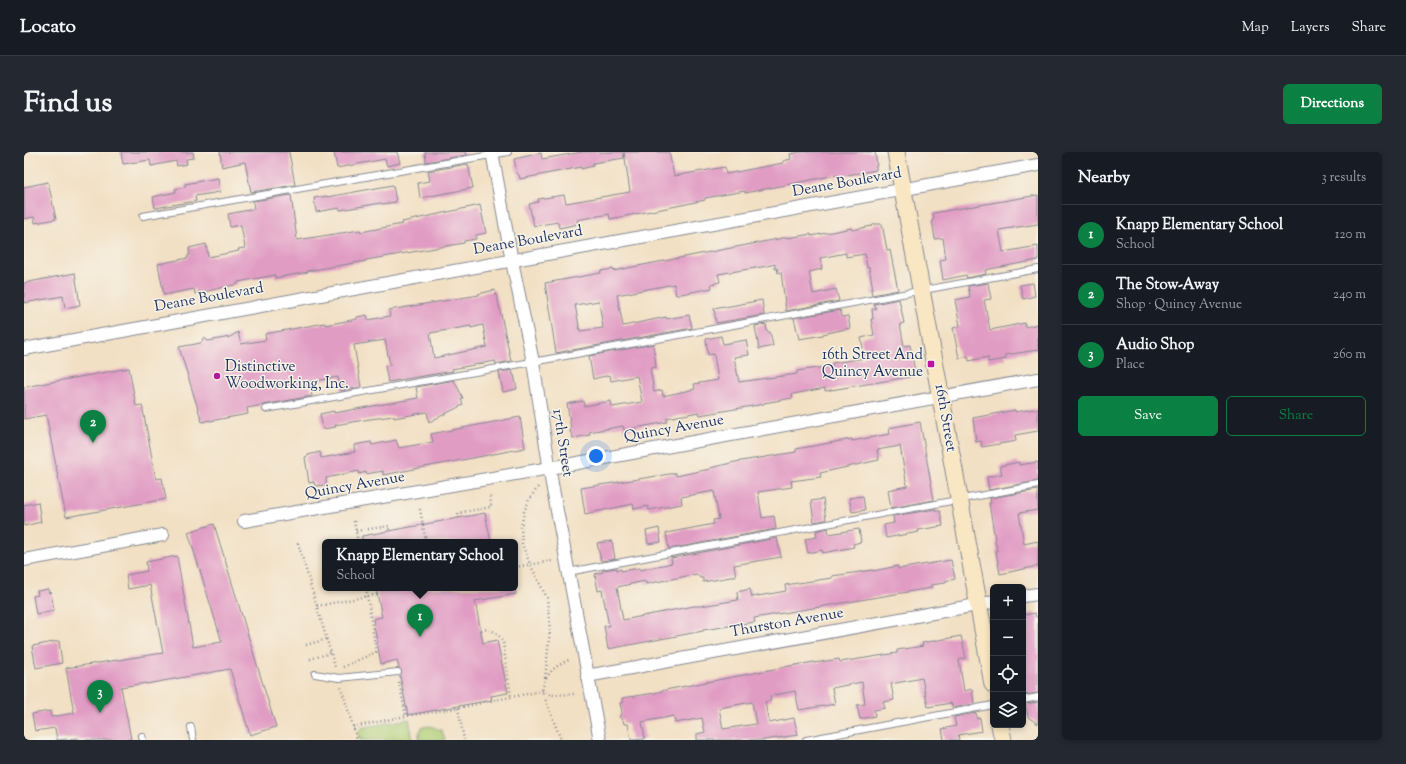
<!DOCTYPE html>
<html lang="en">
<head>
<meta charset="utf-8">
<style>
  body { margin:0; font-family:"Sorts Mill Goudy",serif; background:#242831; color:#f1f3f6 }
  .controls { position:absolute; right:12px; bottom:12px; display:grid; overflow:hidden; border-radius:6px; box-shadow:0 2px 6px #0003 }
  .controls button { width:36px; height:36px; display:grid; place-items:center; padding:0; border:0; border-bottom:1px solid #363941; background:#171b24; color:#f1f3f6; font:20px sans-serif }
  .you { position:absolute; left:572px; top:304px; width:14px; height:14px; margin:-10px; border:3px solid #fff; border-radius:50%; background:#1a73e8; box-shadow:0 0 0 6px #1a73e833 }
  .badge { display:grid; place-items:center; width:26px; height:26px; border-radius:50%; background:#0b8043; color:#fff; font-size:13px; font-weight:700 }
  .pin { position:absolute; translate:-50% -33px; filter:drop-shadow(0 1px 2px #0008) }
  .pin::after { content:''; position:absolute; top:21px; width:14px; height:12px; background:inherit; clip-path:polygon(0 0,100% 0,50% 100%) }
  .popup { position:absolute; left:298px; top:387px; width:196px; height:52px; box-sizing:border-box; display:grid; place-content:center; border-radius:6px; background:#171b24; filter:drop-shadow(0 1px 3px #0005); font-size:13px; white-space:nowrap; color:#9ea1a6 }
  .popup b { font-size:15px; color:#f1f3f6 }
  .popup::after { content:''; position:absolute; left:50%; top:100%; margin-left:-8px; border:8px solid transparent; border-top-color:#171b24 }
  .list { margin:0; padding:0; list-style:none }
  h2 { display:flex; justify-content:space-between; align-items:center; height:52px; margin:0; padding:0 16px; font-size:17px }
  h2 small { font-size:13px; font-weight:400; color:#9ea1a6 }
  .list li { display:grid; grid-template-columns:26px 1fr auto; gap:12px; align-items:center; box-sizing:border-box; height:60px; padding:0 16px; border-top:1px solid #363941 }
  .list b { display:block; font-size:15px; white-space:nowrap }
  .list p { margin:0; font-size:13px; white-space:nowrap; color:#9ea1a6 }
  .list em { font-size:13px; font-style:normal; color:#9ea1a6 }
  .actions { display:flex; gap:8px; padding:12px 16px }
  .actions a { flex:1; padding:9px 0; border:1px solid #0b8043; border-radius:6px; text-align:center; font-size:14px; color:#0b8043 }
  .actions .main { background:#0b8043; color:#fff }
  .icon { flex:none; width:22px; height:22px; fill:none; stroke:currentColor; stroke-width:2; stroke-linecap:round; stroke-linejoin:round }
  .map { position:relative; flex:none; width:1014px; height:588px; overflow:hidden; border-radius:6px }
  header { display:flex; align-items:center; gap:24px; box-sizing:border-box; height:56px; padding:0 20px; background:#171b24; border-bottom:1px solid #363941 }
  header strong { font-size:19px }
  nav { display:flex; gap:22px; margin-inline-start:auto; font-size:14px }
  .intro { display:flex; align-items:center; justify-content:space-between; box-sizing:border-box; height:96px; padding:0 24px }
  h1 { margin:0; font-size:28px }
  .button { padding:10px 18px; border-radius:6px; background:#0b8043; color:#fff; font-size:14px; font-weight:700 }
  main { display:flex; gap:24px; padding:0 24px }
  aside { flex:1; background:#171b24; border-radius:6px; box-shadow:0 2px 6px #0003 }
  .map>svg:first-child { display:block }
</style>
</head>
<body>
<header>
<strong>Locato</strong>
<nav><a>Map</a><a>Layers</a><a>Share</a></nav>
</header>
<div class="intro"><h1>Find us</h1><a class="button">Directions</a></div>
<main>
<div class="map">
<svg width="1014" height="588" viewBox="0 0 1014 588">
  <rect width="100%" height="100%" fill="#f7f3e8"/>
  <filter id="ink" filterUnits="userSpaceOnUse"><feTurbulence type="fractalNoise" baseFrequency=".025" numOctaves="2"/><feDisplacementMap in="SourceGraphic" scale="8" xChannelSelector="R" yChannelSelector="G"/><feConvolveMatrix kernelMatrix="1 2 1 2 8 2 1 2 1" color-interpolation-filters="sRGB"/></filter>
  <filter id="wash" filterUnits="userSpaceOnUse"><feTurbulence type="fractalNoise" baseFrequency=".012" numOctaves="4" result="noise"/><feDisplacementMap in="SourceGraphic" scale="16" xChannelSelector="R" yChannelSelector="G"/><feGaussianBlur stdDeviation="0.9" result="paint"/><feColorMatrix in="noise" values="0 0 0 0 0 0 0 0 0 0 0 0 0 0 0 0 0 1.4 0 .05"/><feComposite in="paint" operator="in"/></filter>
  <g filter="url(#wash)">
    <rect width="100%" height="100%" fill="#f2e0c4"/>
    <g fill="#b0ce76" stroke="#667e6a">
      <polygon points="385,567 389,588 336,588 334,582 337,576"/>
      <polygon points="407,574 418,579 421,588 395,588 395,582 398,575"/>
    </g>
    <g id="blocks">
      <g fill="#e19cc4" fill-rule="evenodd">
        <polygon points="97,0 169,0 170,6 162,7 163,12 153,14 152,9 127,14 126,8 99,12"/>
        <polygon points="196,0 265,0 271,33 227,40 221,10 198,15"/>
        <polygon points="310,0 373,0 376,11 363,14 361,7 313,16"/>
        <polygon points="401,0 442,0 443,3 402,10"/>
        <polygon points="558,0 599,0 600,6 569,11 569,14 557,17 557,15 496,27 495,23 493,21 490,7 517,1 518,7"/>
        <polygon points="600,0 645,0 650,24 701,15 702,22 759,11 759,9 767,7 766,2 776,0 851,0 853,13 852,13 852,18 812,25 812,23 721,41 721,39 681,46 681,48 653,54 586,67 585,62 553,68 554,72 535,76 534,70 510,74 505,52 514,50 514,47 540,43 542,51 606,40"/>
        <polygon points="444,12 449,36 396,46 394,31 406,29 404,19"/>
        <polygon points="194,26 196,40 171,44 172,49 131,56 129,45 152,40 151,37 161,35 161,32"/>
        <polygon points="24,30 32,67 11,71 10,65 0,67 0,35"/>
        <polygon points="369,33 372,50 358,52 357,51 316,58 315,56 292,60 290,46 303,44 303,45"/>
        <polygon points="267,43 273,88 336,78 337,80 373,73 379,72 378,70 456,53 462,81 452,83 452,87 440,89 440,91 342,108 342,109 283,119 284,120 251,126 251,123 214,130 214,132 171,142 170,137 140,143 134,112 164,106 164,103 166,103 165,96 182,92 184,105 215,99 214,97 221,96 217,73 206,75 204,62 230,57 229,49"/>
        <polygon points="1014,43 1014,72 975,78 979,100 1014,94 1014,108 961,118 962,122 943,126 942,123 919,128 916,108 922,107 919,86 911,87 908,68 910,67 909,61"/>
        <path d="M850 72H858L863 98H866L874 138 848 143 847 137H849L845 115 843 116 841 102 822 105V101L796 106 798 117 785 120 789 142 812 137 815 149 762 159 757 120 754 121 753 116 751 117V112L744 114 694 122 696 130 687 132 688 136 652 143 650 132 593 143 599 174 642 165 643 167 665 163 668 176 532 201 521 131 577 121 576 119 589 117V119L614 114 764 85V86L787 82V84L828 76V78L848 74ZM575 149 579 176 556 179 551 153Z"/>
        <polygon points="51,121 56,153 41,156 39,144 0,151 0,131"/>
        <polygon points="964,131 967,147 960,148 966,178 1001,171 1001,175 1014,172 1014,198 981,203 982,207 964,210 964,205 945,209 944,204 935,206 929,176 936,174 931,148 946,145 944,134"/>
        <polygon points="1009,131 1011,144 999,147 996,133"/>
        <path d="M471 138 472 144H473L487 209 472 212 471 209 428 217 429 219 364 230 361 214 366 213 361 188 330 193 337 235 317 239 314 225 286 230 288 244 223 256 224 262 186 269V268L178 270 155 195 177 191 180 186 184 189 206 185 214 180 217 192 242 188 241 182 257 179 301 171V173L333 167V165L343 163 344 168 366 164 365 158 455 143 454 142ZM459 173 463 195 410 206 406 181 447 174V176Z"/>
        <polygon points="875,147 880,171 876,172 880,194 886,193 891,220 890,220 891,224 801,239 801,236 769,242 768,243 769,246 740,251 740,252 676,263 675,260 643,266 643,270 600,278 599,274 565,280 566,283 549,286 548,282 546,280 547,276 543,252 559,249 560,254 587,249 588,255 618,250 613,224 587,229 586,223 569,227 565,204 629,192 632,215 626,216 630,240 638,238 639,244 671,237 670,232 694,228 690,202 684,203 682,187 697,184 699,192 722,188 725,203 710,205 715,230 773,222 773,219 808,214 808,211 841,206 837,186 850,183 847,167 849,167 848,157 852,157 850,152"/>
        <polygon points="738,148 740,163 692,171 690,156 700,154 701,155"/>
        <polygon points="816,158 818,165 824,164 826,176 799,182 799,183 775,187 770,166"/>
        <polygon points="742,172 743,180 746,180 749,194 735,197 731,174"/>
        <polygon points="105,216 112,254 118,253 132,327 138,326 142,347 42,365 22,263 0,267 0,235"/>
        <polygon points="488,218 489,223 490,223 493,237 479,240 475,220"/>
        <polygon points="430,228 439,246 437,247 439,253 405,270 403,260 370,266 370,264 346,267 311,273 312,275 299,277 296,262 310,259 310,261 394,246 392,235"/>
        <polygon points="1009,257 1010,258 1014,257 1014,279 991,283 992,289 958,295 957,289 952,290 949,266 991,258 991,260"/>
        <polygon points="496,265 501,296 359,323 359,319 342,322 342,320 335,322 335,319 302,326 302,333 291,334 290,330 285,331 281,305 284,304 284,303 296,300 297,306 331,300 330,293 347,290 348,293 372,288 375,296 409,290 407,282"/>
        <polygon points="896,270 910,348 867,356 864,338 883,334 876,294 853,298 855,308 796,321 797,325 767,329 768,335 734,340 738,366 750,364 752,377 645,397 642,381 690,372 689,368 695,367 690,339 657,345 658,352 625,358 624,354 610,357 609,352 561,362 557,336 652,321 652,324 686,317 686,316 711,310 772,300 772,297 828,287 828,289 866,282 865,276"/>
        <polygon points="995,310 995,313 1014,310 1014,329 965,338 963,325 978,322 976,314"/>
        <polygon points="1014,338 1014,358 995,361 1000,392 1014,389 1014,414 976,422 972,399 973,399 965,351 967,351 966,346"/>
        <polygon points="839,344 841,358 828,360 825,346"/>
        <polygon points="799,347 802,368 790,370 787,349"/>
        <polygon points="14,350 17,370 0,374 0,353"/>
        <polygon points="912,357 912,359 916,359 919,374 894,378 895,380 862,386 860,373 870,371 869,364"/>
        <polygon points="461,361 467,390 338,390 338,384"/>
        <polygon points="190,372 252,575 226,583 206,517 122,532 122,531 97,535 107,587 100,588 54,588 54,586 33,588 31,576 11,579 8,562 26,559 27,565 50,561 42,516 139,501 126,433 104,437 102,423 123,419 122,410 153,404 169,495 198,490 164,380"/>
        <polygon points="635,376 637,390 624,392 622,379"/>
        <polygon points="804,376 805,382 835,377 837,390 829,392 830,395 799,401 798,398 784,401 781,387 793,385 792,379"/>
        <polygon points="753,386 757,405 710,413 712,424 679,430 679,426 676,426 675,424 674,424 673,422 622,432 621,429 593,435 599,468 670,454 677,454 714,448 713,440 726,437 728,445 762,439 761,433 808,426 808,424 849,418 849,419 874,414 874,417 927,408 931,427 921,429 921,431 907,433 907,436 730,466 731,470 679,478 679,479 584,497 580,474 585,474 578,438 574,439 571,422 579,420 579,418 593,416 593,418 597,417 597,419 616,416 616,418 648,411 647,406"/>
        <polygon points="588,389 591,407 577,409 573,391"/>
        <polygon points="352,436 491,436 492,442 451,449 459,491 473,488 484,541 467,544 468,548 384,563 376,524 378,519 375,516 373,508 357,512 349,467 358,465"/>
        <polygon points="24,437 25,441 27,440 30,458 12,462 9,444 14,443 13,439"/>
        <polygon points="1011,461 1012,465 1014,465 1014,541 999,543 999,463"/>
        <path d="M937 484 942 506 935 508 940 539 948 537 950 552 929 556 927 551 904 555 898 526 867 532 870 548 859 550 861 556 850 558 851 564 836 567 833 553 841 552 838 530 808 536 811 552 775 558 771 539 746 544 747 549 741 550 745 571 770 566 774 583 740 588H673V582L681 580 678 566 651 571 650 564 618 570 621 587 607 588 604 572H600L599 568 595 565 598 560 596 551H598V546L631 541 641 538 766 514 790 510V511L815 507 816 510 873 501V498L899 494 898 491ZM728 550 732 572 699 577 695 556Z"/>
        <polygon points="35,489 38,511 12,516 8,494"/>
        <polygon points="1014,550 1014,572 1004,565 1001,552"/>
        <polygon points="952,561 953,567 956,566 958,579 934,583 935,588 920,588 918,577 932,574 930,565"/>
      </g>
    </g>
  </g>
  <g filter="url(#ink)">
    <use href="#blocks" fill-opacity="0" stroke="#868891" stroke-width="1"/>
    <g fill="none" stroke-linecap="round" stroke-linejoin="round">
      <g stroke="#868891" stroke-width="8">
        <g id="lane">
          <polyline points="119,64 484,0"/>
          <polyline points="242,257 525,207 1014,117"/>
          <polyline points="544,420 1014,333"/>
          <polyline points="291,522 315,526 374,520"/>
          <polyline points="999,548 1014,545"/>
          <polyline points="167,575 169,588"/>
          <polyline points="118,584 119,588"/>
          <polyline points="782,588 969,553"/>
        </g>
      </g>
      <g stroke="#868891" stroke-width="14">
        <g id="street">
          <polyline points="468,0 488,109 509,210 528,332 576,588"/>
          <polyline points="0,197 1014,13"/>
          <polyline points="220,369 526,316 1014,227"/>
          <polyline points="0,408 139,383"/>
          <polyline points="999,444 1014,442"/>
          <polyline points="563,524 969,450"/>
        </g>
      </g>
      <g stroke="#868891" stroke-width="19">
        <g id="secondary">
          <polyline points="872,0 969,532"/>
          <polyline points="976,573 979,588"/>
        </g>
      </g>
      <g stroke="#868891" stroke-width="2.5" stroke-dasharray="1 3" stroke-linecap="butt">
        <polyline points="514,335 505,348 500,360 497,375 498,392 506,412 523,446 526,478 521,527 518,539 537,588"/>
        <polyline points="396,357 402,390"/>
        <polyline points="435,366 434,361 467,355 466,344"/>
        <polyline points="330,369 334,390"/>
        <polyline points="332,379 365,374 365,379"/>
        <polyline points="274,391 311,515"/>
        <polyline points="491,415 528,409"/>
        <polyline points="293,454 355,442"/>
        <path d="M457 478C468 476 475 481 479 491L487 545"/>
        <polyline points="282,493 303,487"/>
        <polyline points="286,507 307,501"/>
        <polyline points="319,515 352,500 342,436"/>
        <path d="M522 526C528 517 535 512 545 508"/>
        <polyline points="375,530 382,564"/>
        <polyline points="317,535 333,588"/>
        <polyline points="434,556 440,588"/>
        <polyline points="329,575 382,564 434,556 471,548 518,539 527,543 551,542"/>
      </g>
      <use href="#lane" stroke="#fff" stroke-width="6"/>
      <use href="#street" stroke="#fff" stroke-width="12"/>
      <use href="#secondary" stroke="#f9e7c3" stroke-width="17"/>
    </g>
  </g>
  <g fill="#b5179e" stroke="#f7f3e8" stroke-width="1.5">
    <rect x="903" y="208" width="8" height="8" rx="2"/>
    <circle cx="193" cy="224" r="4"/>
  </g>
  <g text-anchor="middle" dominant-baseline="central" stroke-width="3" stroke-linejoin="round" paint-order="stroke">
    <g font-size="15" fill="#1b2f5e" stroke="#f7f3e8">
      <text transform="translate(823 31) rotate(-10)">Deane Boulevard</text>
      <text transform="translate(504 89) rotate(-10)">Deane Boulevard</text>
      <text transform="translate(185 146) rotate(-10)">Deane Boulevard</text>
      <text transform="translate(921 266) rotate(80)">16th Street</text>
      <text transform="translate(650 277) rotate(-10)">Quincy Avenue</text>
      <text transform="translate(538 291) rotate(81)">17th Street</text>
      <text transform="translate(331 334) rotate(-10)">Quincy Avenue</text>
      <text transform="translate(763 471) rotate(-10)">Thurston Avenue</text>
    </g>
    <g font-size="15" fill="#1b2f5e" stroke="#f7f3e8" text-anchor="end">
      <text x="899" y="203">16th Street And<tspan x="899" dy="17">Quincy Avenue</tspan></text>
      <text x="201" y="215" text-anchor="start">Distinctive<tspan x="201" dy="17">Woodworking, Inc.</tspan></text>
    </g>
  </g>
</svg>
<div class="controls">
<button>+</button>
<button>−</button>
<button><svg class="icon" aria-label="locate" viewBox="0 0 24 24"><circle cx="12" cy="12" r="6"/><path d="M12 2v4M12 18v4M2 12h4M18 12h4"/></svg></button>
<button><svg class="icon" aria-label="layers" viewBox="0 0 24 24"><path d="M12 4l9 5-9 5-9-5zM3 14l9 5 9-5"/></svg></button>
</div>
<div class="you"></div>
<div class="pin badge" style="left:396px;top:485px">1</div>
<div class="popup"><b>Knapp Elementary School</b>School</div>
<div class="pin badge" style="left:69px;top:291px">2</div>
<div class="pin badge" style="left:76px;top:561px">3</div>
</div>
<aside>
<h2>Nearby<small>3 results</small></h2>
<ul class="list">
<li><span class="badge">1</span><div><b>Knapp Elementary School</b><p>School</p></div><em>120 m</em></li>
<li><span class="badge">2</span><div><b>The Stow-Away</b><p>Shop · Quincy Avenue</p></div><em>240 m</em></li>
<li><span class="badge">3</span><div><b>Audio Shop</b><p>Place</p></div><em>260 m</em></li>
</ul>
<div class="actions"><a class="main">Save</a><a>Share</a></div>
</aside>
</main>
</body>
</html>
